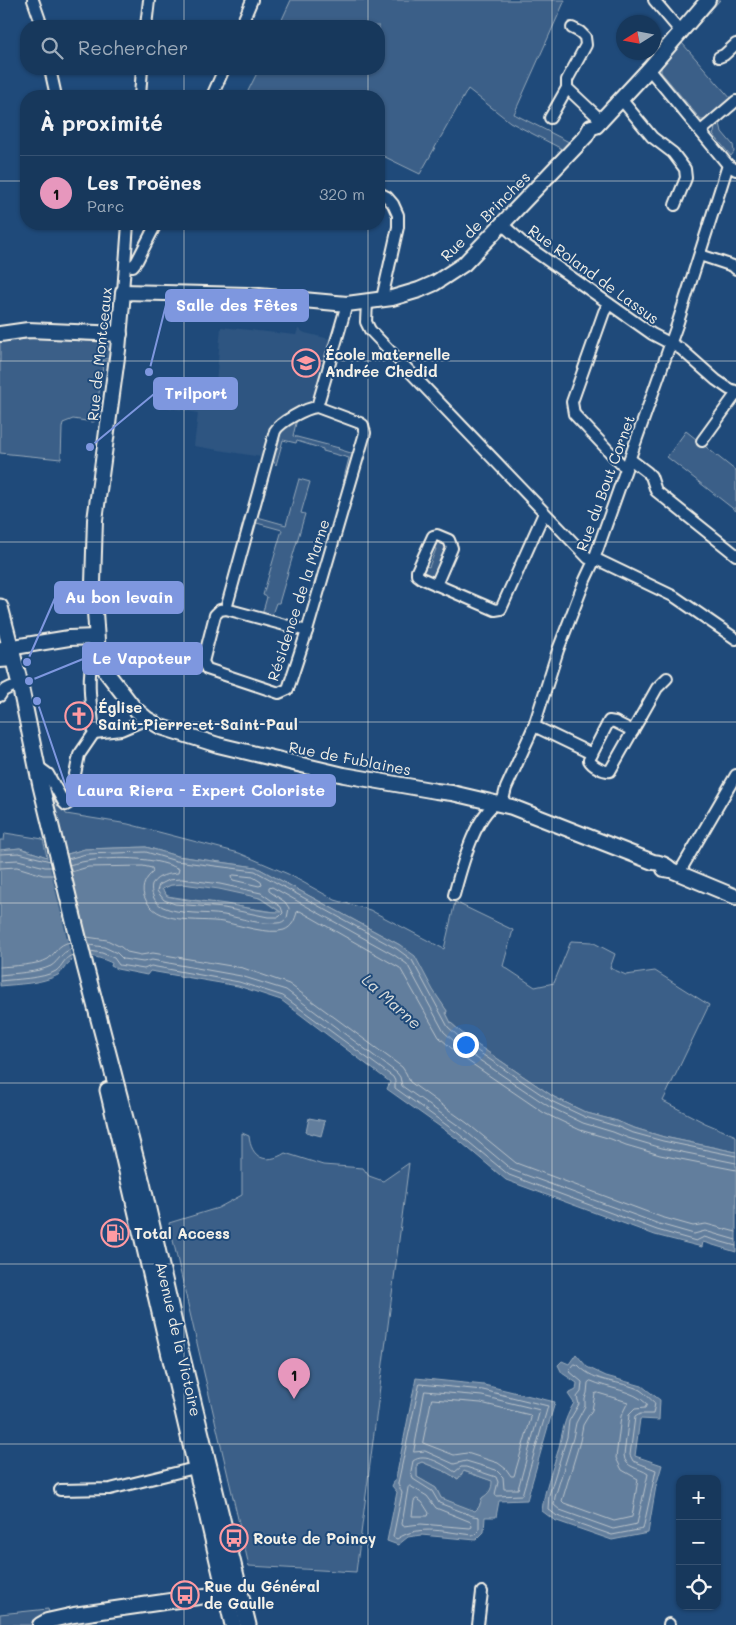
<!DOCTYPE html>
<html lang="fr">
<head>
<meta charset="utf-8">
<style>
  body { margin:0; font-family:Mali,sans-serif; background:#244365; color:#f1f3f6 }
  .controls { position:absolute; right:15px; bottom:15px; display:grid; overflow:hidden; border-radius:10px; box-shadow:0 1px 4px #0004 }
  .controls button { width:45px; height:45px; display:grid; place-items:center; padding:0; border:0; border-bottom:1px solid #365272; background:#17385c; color:#f1f3f6; font:25px sans-serif }
  .compass { position:absolute; left:616px; top:15px; width:45px; height:45px; border-radius:50%; background:#17385c; box-shadow:0 1px 4px #0004; rotate:259deg }
  .you { position:absolute; left:465px; top:1044px; width:18px; height:18px; margin:-12px; border:4px solid #fff; border-radius:50%; background:#1a73e8; box-shadow:0 0 0 8px #1a73e833 }
  .badge { display:grid; place-items:center; width:32px; height:32px; border-radius:50%; background:#e797bd; color:#111; font-size:16px; font-weight:700 }
  .pin { position:absolute; translate:-50% -41px; filter:drop-shadow(0 1px 2px #0008) }
  .pin::after { content:''; position:absolute; top:26px; width:18px; height:15px; background:inherit; clip-path:polygon(0 0,100% 0,50% 100%) }
  .list { margin:0; padding:0; list-style:none }
  h2 { display:flex; justify-content:space-between; align-items:center; height:65px; margin:0; padding:0 20px; font-size:21px }
  h2 small { font-size:16px; font-weight:400; color:#9eacbb }
  .list li { display:grid; grid-template-columns:32px 1fr auto; gap:15px; align-items:center; box-sizing:border-box; height:75px; padding:0 20px; border-top:1px solid #365272 }
  .list b { display:block; font-size:19px; white-space:nowrap }
  .list p { margin:0; font-size:16px; white-space:nowrap; color:#9eacbb }
  .list em { font-size:16px; font-style:normal; color:#9eacbb }
  .icon { flex:none; width:28px; height:28px; fill:none; stroke:currentColor; stroke-width:2; stroke-linecap:round; stroke-linejoin:round }
  .map { position:relative; flex:none; width:736px; height:1625px; overflow:hidden }
  .search { position:absolute; background:#17385c; box-shadow:0 1px 4px #0004; left:20px; top:20px; width:365px; height:55px; display:flex; align-items:center; gap:12px; box-sizing:border-box; padding:0 18px; border-radius:20px; color:#9eacbb; font-size:19px }
  .panel { position:absolute; background:#17385c; box-shadow:0 1px 4px #0004; left:20px; top:90px; width:365px; height:140px; border-radius:20px }
  .map>svg:first-child { display:block }
</style>
</head>
<body>
<div class="map">
<svg width="736" height="1625" viewBox="0 0 736 1625">
  <rect width="100%" height="100%" fill="#1f4a7a"/>
  <filter id="ink" filterUnits="userSpaceOnUse"><feTurbulence type="fractalNoise" baseFrequency=".02" numOctaves="2"/><feDisplacementMap in="SourceGraphic" scale="10" xChannelSelector="R" yChannelSelector="G"/><feConvolveMatrix kernelMatrix="1 2 1 2 8 2 1 2 1" color-interpolation-filters="sRGB"/></filter>
  <g filter="url(#ink)">
    <polygon fill="#2d5581" points="221,327 296,335 298,329 305,333 330,339 314,396 307,403 276,421 269,427 261,457 194,446 198,413 163,407 168,376 216,383"/>
    <g fill="#3a5f88" stroke="#97a8b8">
      <polygon points="291,0 565,0 514,114 569,142 562,149 510,122 468,89 420,174 379,154 379,96 253,96 247,93 259,69 379,69 379,26 279,26"/>
      <polygon points="716,0 720,0 682,43 732,100 707,120 701,120 661,72 661,63"/>
      <polygon points="720,123 722,132 733,145 734,152 731,156 713,134 714,133 715,127"/>
      <polygon points="36,338 101,342 106,343 110,353 110,359 104,359 95,421 93,422 73,419 63,423 62,428 61,459 0,453 0,342"/>
      <path d="M297 419 293 436 339 448 338 449 354 454 347 479 343 482 349 458 323 451V449L297 441 296 443 283 440 276 465C269 457 274 438 280 430 285 425 292 422 297 419Z"/>
      <polygon points="686,431 736,471 736,511 667,457"/>
      <polygon points="299,479 310,482 301,513 305,514 279,603 276,603 271,617 262,615 267,597 263,595 282,530 253,522 254,516 286,525"/>
      <polygon points="439,541 445,543 447,547 436,576 430,578 422,573 421,569 423,565 429,567 436,549 431,547 434,542"/>
      <polygon points="45,778 47,778 66,814 128,824 239,853 288,874 335,900 370,910 444,949 455,902 513,930 503,966 535,987 554,983 571,941 592,942 615,954 610,968 626,975 655,971 709,1005 663,1101 705,1123 736,1136 736,1152 664,1137 631,1127 617,1121 587,1113 554,1097 470,1040 451,1023 446,1013 447,1011 400,945 256,867 177,856 146,847 85,849 64,855"/>
      <polygon points="5,833 43,839 47,857 20,848 0,850 0,840 4,840"/>
      <path d="M183 884C203 886 242 889 259 898 265 901 275 909 282 913L167 896 162 889 171 885Z"/>
      <path d="M242 1133 249 1136C251 1158 266 1165 285 1153L323 1165 363 1168 369 1176 383 1181 409 1163 356 1572 249 1566 169 1223 218 1208 242 1195Z"/>
      <path d="M422 1462 446 1472 458 1479 463 1471 493 1481C492 1490 490 1493 482 1498L479 1507 475 1512 441 1498 436 1488 417 1477V1464Z"/>
      <polygon points="48,1609 53,1625 0,1625 0,1614"/>
    </g>
    <g fill="#627e9d" stroke="#9cacbb" fill-rule="evenodd">
      <path d="M146 847 177 856 256 867 400 945 415 956 433 990 447 1011 446 1013 451 1023 470 1040 554 1097 587 1113 617 1121 631 1127 664 1137 736 1152V1252L703 1242 702 1247 655 1235 506 1180 456 1138 387 1089 390 1082 281 1000 238 986 150 971 147 975 117 969 111 966 112 963C99 957 83 952 71 961 65 965 63 972 58 975 41 984 18 984 0 986V850L20 848 47 857 64 855 85 849ZM183 884 219 889 260 898 281 912C262 912 244 907 226 904 206 901 186 901 167 896L162 889 171 885Z"/>
      <polygon points="309,1118 325,1121 321,1136 306,1132"/>
      <path d="M576 1354 587 1367 606 1376 642 1386 660 1400 659 1420 640 1419 635 1456 662 1465 656 1486 648 1533 612 1540 554 1520 542 1511C544 1490 552 1471 558 1451 563 1432 563 1421 574 1403L568 1394 576 1390 577 1383 562 1373 558 1365 562 1361 569 1364Z"/>
      <path d="M416 1378 484 1385 555 1402 527 1500 499 1501 496 1517H485L484 1532 476 1540 421 1535 408 1537 398 1545 387 1541 397 1492 392 1486 396 1478ZM422 1462 446 1472 458 1479 464 1471 492 1481C492 1490 489 1493 482 1498L479 1507 475 1511 441 1498 436 1488 417 1477V1464Z"/>
    </g>
    <polygon fill="#1f4a7a" points="63,853 87,959 73,963 47,854"/>
    <g fill="none" stroke-linecap="round" stroke-linejoin="round">
      <g stroke="#bac3ca" stroke-width="1">
        <polyline points="0,854 19,853 50,861"/>
        <polyline points="68,859 86,854 146,852 176,861 255,871 397,949 412,960 448,1027 467,1044 551,1101 585,1117 616,1126 630,1132 663,1141 736,1156"/>
        <polyline points="0,861 18,860 45,867 52,867"/>
        <path d="M69 865C99 856 152 855 179 869L178 873C168 874 158 875 152 884 150 892 154 903 163 907 181 915 204 912 224 915 241 918 260 925 277 923 282 923 284 921 287 918L289 908 285 902 269 891V888L272 887 394 955 407 964 444 1032 463 1049 548 1106 583 1123 613 1132 628 1138 662 1148 736 1163"/>
        <polyline points="0,868 17,867 43,875 54,875"/>
        <path d="M71 872 88 867 143 866 152 868 153 872C146 878 141 886 144 896 155 926 199 918 223 922 239 925 269 935 284 930 292 927 295 920 297 912L300 911 400 968 439 1037 459 1055 544 1113 580 1130 611 1139 626 1145 660 1155 736 1170"/>
        <polygon points="234,875 253,877 261,882 262,885 259,886 233,880 231,877"/>
        <polygon points="182,879 220,884 261,893 281,907 283,913 279,917 268,917 224,908 175,904 164,900 157,891 159,885 169,880"/>
        <polyline points="87,937 107,940 121,947 127,952 141,955 153,953 243,968 289,984 402,1067 406,1073 410,1082 467,1123 516,1163 661,1217 693,1226 706,1224 736,1232"/>
        <polyline points="89,945 104,947 117,953 123,959 143,962 152,960 241,976 286,990 397,1073 400,1077 402,1086 463,1129 512,1170 659,1224 694,1234 705,1231 736,1240"/>
        <polyline points="90,951 102,953 114,958 119,965 144,969 151,966 239,982 283,996 393,1077 395,1081 395,1088 459,1134 509,1175 657,1230 696,1241 704,1237 736,1246"/>
        <path d="M0 967C12 966 38 965 48 959 57 952 57 945 70 942"/>
        <path d="M0 975C16 973 36 973 51 966 59 961 61 952 72 949"/>
        <path d="M0 981C15 979 43 979 56 971 63 966 64 957 73 955"/>
        <path d="M575 1364 578 1365C596 1384 620 1380 640 1390 645 1393 650 1399 655 1403L653 1414H640L635 1417 630 1455 633 1461 656 1470 643 1529 612 1535 557 1516 548 1509 549 1495 567 1437 569 1421 579 1404 577 1397 581 1392 582 1382 569 1371Z"/>
        <path d="M591 1381C609 1389 633 1390 647 1404L645 1408 635 1409 629 1415 624 1455C625 1469 639 1467 648 1474L637 1524 613 1529 560 1510 554 1505 555 1497 573 1438 576 1423 585 1406V1399L587 1393 588 1383Z"/>
        <path d="M420 1384 483 1390 548 1406 522 1495 496 1496 495 1494 498 1482 496 1477 466 1467H461L455 1472C444 1465 425 1452 413 1461L411 1471 413 1479 432 1491 439 1503 473 1516 479 1517V1530L474 1535C447 1533 421 1523 397 1539L393 1537 402 1493 398 1484Z"/>
        <polygon points="425,1391 482,1396 540,1410 518,1489 504,1489 503,1477 496,1470 466,1461 454,1464 425,1451 414,1452"/>
        <polygon points="598,1393 628,1402 621,1416 616,1458 622,1470 638,1479 632,1517 614,1521 564,1503 562,1501 580,1441 583,1425 592,1410 595,1394"/>
        <polygon points="432,1399 481,1403 530,1415 531,1418 514,1476 511,1476 506,1469 498,1463 467,1453 454,1455 423,1443"/>
        <polygon points="410,1486 427,1496 436,1508 471,1522 472,1527 470,1528 421,1524 403,1526 402,1524 408,1488"/>
        <polygon points="417,1499 422,1502 429,1513 428,1516 412,1516 414,1501"/>
      </g>
      <g stroke="#f4f1e8" stroke-width="14">
        <g id="street">
          <polyline points="33,0 42,26"/>
          <polyline points="654,0 681,32"/>
          <polyline points="146,26 149,0"/>
          <polyline points="241,26 252,0"/>
          <polyline points="719,57 724,55 736,44"/>
          <polyline points="50,69 56,96"/>
          <polyline points="649,69 728,165 736,170"/>
          <polyline points="567,88 601,120"/>
          <polyline points="140,96 142,69"/>
          <polyline points="212,96 224,69"/>
          <polyline points="621,99 652,137 673,153 685,169 686,178 675,205"/>
          <polyline points="550,118 567,88 567,80 586,45 585,37 580,32 572,28"/>
          <polyline points="701,131 736,101"/>
          <polyline points="379,193 387,197 393,204 398,215 398,227 383,294 384,300"/>
          <polyline points="502,224 523,243 652,334 681,349 716,380 729,389 736,391"/>
          <polyline points="700,255 733,266 736,269"/>
          <polyline points="125,265 133,266 137,261 156,224"/>
          <polyline points="123,292 128,224"/>
          <polyline points="367,302 366,322 370,330 588,558 598,560 675,597 736,639"/>
          <polyline points="609,304 604,312 572,402 574,414 621,464 626,467"/>
          <path d="M317 407 360 423 363 425 365 433 307 631 288 689 279 693 207 669 203 662 215 615 220 610 226 609 275 431C280 422 306 408 317 407Z"/>
          <polyline points="317,407 347,304"/>
          <polyline points="702,441 736,394"/>
          <polyline points="630,459 647,472 651,476 656,491 736,555"/>
          <polyline points="436,585 452,548 449,540 437,535 433,536 417,571 417,575 421,578 495,610 501,609 544,513"/>
          <polyline points="226,609 307,631"/>
          <polyline points="0,696 3,691 11,687"/>
          <path d="M534 726 592 754 589 760C592 766 604 772 610 771L657 688 667 678"/>
          <path d="M94 733C92 711 86 679 93 658L98 655"/>
          <polyline points="94,733 121,730 147,719"/>
          <polyline points="592,754 609,721 615,722 633,731"/>
          <polyline points="37,766 48,774 64,803 66,805 69,803 79,755 94,733"/>
          <polyline points="679,873 736,775"/>
          <path d="M454 895C461 869 476 808 503 800L506 788 534 726 558 650 585 580 592 565 677 325 728 165"/>
          <polyline points="60,1490 110,1489 195,1468"/>
          <polyline points="478,1625 482,1592"/>
          <polyline points="669,1625 669,1624"/>
        </g>
      </g>
      <g stroke="#f4f1e8" stroke-width="18">
        <g id="secondary">
          <polyline points="0,334 28,330 120,334"/>
          <polyline points="2,649 69,638 96,637"/>
          <polyline points="0,660 13,659"/>
          <polyline points="664,869 671,870 736,897"/>
          <path d="M671 870C667 865 659 862 653 862L512 807 452 793 436 791 344 775 218 745 161 727 147 719 134 708 107 673 98 655 93 583 95 520 118 350 123 292 248 295 347 304 392 298 419 290 435 283 464 264 586 136 591 127 596 126 649 69 708 0"/>
          <polyline points="40,1625 47,1621 74,1615 226,1593 231,1584"/>
        </g>
      </g>
      <g stroke="#f4f1e8" stroke-width="19">
        <g id="primary">
          <polyline points="0,607 19,680 41,786 85,966 142,1183 179,1345 248,1625"/>
          <polyline points="108,1090 233,1625"/>
        </g>
      </g>
      <use href="#street" stroke="#1f4a7a" stroke-width="10"/>
      <use href="#secondary" stroke="#1f4a7a" stroke-width="14"/>
      <use href="#primary" stroke="#1f4a7a" stroke-width="15"/>
    </g>
  </g>
  <path fill="none" stroke="#f4f1e8" stroke-width="1" stroke-opacity="0.55" d="M184 0V26M368 0V26M552 0V1625M184 69V96M368 69V96M0 181H26M379 181H736M184 224V1625M368 224V1625M0 361H736M0 542H736M0 722H736M0 903H736M0 1083H736M0 1264H736M0 1444H736"/>
  <defs>
    <g id="school-ring" transform="scale(1.4375)"><circle r="9.5" fill="#1f4a7a" stroke="#ff9aa2" stroke-width="1.5"/><path d="M0-5L7-2L0 1L-7-2ZM-4 1L0 2.5L4 1V4Q0 6-4 4Z" fill="#ff9aa2"/></g>
    <g id="church-ring" transform="scale(1.4375)"><circle r="9.5" fill="#1f4a7a" stroke="#ff9aa2" stroke-width="1.5"/><path d="M-1.2-6h2.4v3.5h3.3v2.4h-3.3V6h-2.4V-.1h-3.3v-2.4h3.3Z" fill="#ff9aa2"/></g>
    <g id="fuel-ring" transform="scale(1.4375)"><circle r="9.5" fill="#1f4a7a" stroke="#ff9aa2" stroke-width="1.5"/><path d="M-5.5-6h7V0h2V4h1.3V-2.5L3-4.5l.8-.8L6-3V5H2.5V1h-1V6h-7ZM-4.2-4.7v3.2H.2V-4.7Z" fill="#ff9aa2"/></g>
    <g id="bus-ring" transform="scale(1.4375)"><circle r="9.5" fill="#1f4a7a" stroke="#ff9aa2" stroke-width="1.5"/><path d="M-5-6H5V4H4V6H2V4H-2V6H-4V4H-5ZM-3.5-4V0h7V-4ZM-3.5 1.2v1.5H-2V1.2ZM2 1.2v1.5H3.5V1.2Z" fill="#ff9aa2"/></g>
  </defs>
  <g fill-rule="evenodd">
    <use href="#school-ring" x="306" y="363"/>
    <use href="#church-ring" x="79" y="716"/>
    <use href="#fuel-ring" x="115" y="1233"/>
    <use href="#bus-ring" x="234" y="1538"/>
    <use href="#bus-ring" x="185" y="1595"/>
  </g>
  <g text-anchor="middle" dominant-baseline="central" stroke-width="4" stroke-linejoin="round" paint-order="stroke">
    <g font-size="15" fill="#f4f1e8" stroke="#1f4a7a">
      <text transform="translate(485 216) rotate(-45)">Rue de Brinches</text>
      <text transform="translate(594 274) rotate(36)">Rue Roland de Lassus</text>
      <text transform="translate(99 354) rotate(-84)">Rue de Montceaux</text>
      <text transform="translate(605 483) rotate(-70)">Rue du Bout Cornet</text>
      <text transform="translate(298 600) rotate(-72)">Résidence de la Marne</text>
      <text transform="translate(350 758) rotate(11)">Rue de Fublaines</text>
      <text transform="translate(179 1339) rotate(77)">Avenue de la Victoire</text>
    </g>
    <g font-size="15" font-weight="bold" fill="#f4f1e8" stroke="#1f4a7a" text-anchor="start">
      <text x="325" y="354">École maternelle<tspan x="325" dy="17">Andrée Chedid</tspan></text>
      <text x="98" y="707">Église<tspan x="98" dy="17">Saint-Pierre-et-Saint-Paul</tspan></text>
      <text x="134" y="1233">Total Access</text>
      <text x="253" y="1538">Route de Poincy</text>
      <text x="204" y="1586">Rue du Général<tspan x="204" dy="17">de Gaulle</tspan></text>
    </g>
    <g font-size="16" font-style="italic" fill="#dee0dd" stroke="#1f4a7a">
      <text transform="translate(392 1001) rotate(42)">La Marne</text>
    </g>
  </g>
  <path fill="none" stroke="#7e97df" stroke-width="2" d="M149 372L166 305M90 447L154 394M27 662L55 598M29 681L83 659M37 701L67 790"/>
  <g fill="#7e97df" stroke="#1f4a7a" stroke-width="2">
    <circle cx="149" cy="372" r="5"/>
    <circle cx="90" cy="447" r="5"/>
    <circle cx="27" cy="662" r="5"/>
    <circle cx="29" cy="681" r="5"/>
    <circle cx="37" cy="701" r="5"/>
  </g>
  <g fill="#7e97df" stroke="#7e97df" stroke-width="2">
    <rect x="166" y="290" width="142" height="31" rx="5"/>
    <rect x="154" y="378" width="83" height="31" rx="5"/>
    <rect x="55" y="582" width="128" height="31" rx="5"/>
    <rect x="83" y="643" width="119" height="31" rx="5"/>
    <rect x="67" y="775" width="268" height="31" rx="5"/>
  </g>
  <g font-size="16" text-anchor="middle" font-weight="bold" fill="#fff">
    <text x="237" y="311">Salle des Fêtes</text>
    <text x="196" y="399">Trilport</text>
    <text x="119" y="603">Au bon levain</text>
    <text x="142" y="664">Le Vapoteur</text>
    <text x="201" y="796">Laura Riera - Expert Coloriste</text>
  </g>
</svg>
<div class="controls">
<button>+</button>
<button>−</button>
<button><svg class="icon" aria-label="locate" viewBox="0 0 24 24"><circle cx="12" cy="12" r="6"/><path d="M12 2v4M12 18v4M2 12h4M18 12h4"/></svg></button>
</div>
<svg class="compass" viewBox="-18 -18 36 36"><path d="M0-13l5 13h-10z" fill="#e53935"/><path d="M0 13l5-13h-10z" fill="#9eacbb"/></svg>
<div class="you"></div>
<div class="pin badge" style="left:294px;top:1399px">1</div>
<div class="search"><svg class="icon" aria-label="search" viewBox="0 0 24 24"><circle cx="10" cy="10" r="6"/><path d="M15 15l6 6"/></svg>Rechercher</div>
<section class="panel">
<h2>À proximité<small></small></h2>
<ul class="list">
<li><span class="badge">1</span><div><b>Les Troënes</b><p>Parc</p></div><em>320 m</em></li>
</ul>
</section>
</div>
</body>
</html>
